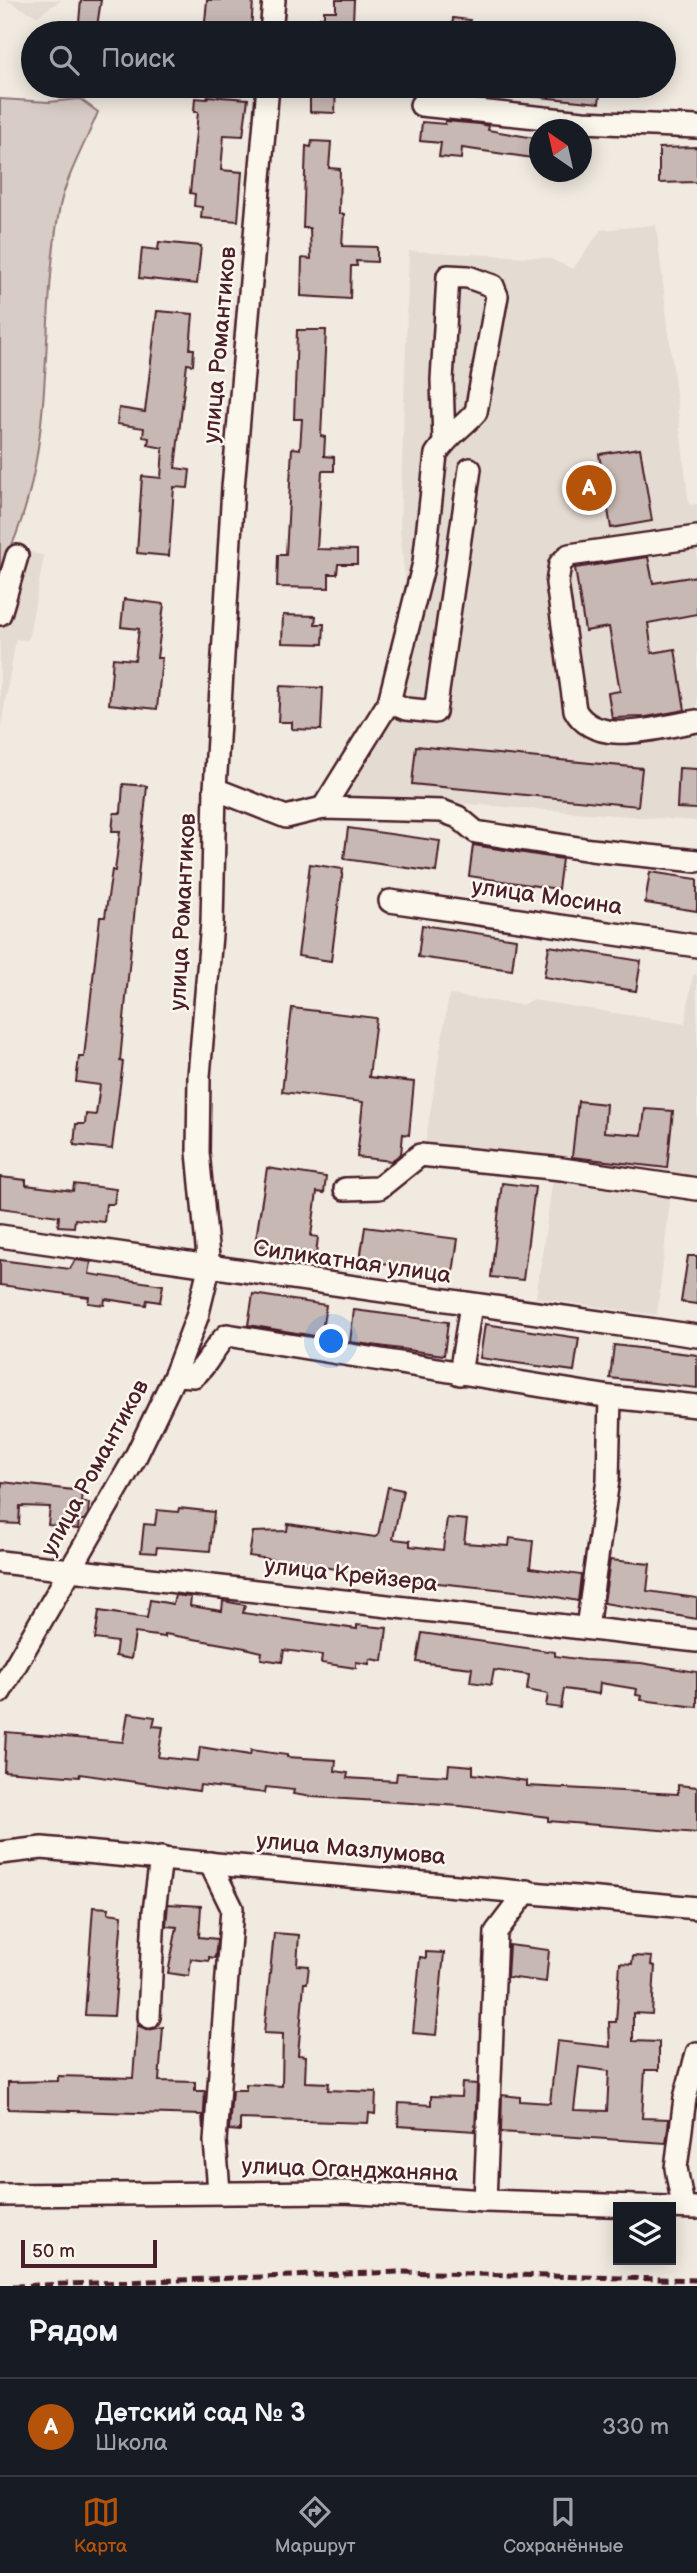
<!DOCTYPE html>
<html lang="ru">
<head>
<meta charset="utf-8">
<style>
  body { margin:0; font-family:"Balsamiq Sans",sans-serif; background:#242831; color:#f1f3f6 }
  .controls { position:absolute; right:21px; bottom:21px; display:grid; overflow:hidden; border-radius:0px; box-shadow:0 4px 18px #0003 }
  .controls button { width:63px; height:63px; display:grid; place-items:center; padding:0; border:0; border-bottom:2px solid #363941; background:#171b24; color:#f1f3f6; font:35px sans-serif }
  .compass { position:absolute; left:529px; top:119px; width:63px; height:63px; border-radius:50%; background:#171b24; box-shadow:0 4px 18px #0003; rotate:326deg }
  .scale { position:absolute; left:21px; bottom:18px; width:136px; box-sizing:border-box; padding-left:7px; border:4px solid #4a1f2b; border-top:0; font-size:19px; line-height:24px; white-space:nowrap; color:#4a1f2b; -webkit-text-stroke:5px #fbf7ec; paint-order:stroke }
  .you { position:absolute; left:332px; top:1342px; width:24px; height:24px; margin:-18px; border:5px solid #fff; border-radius:50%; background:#1a73e8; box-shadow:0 0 0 10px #1a73e833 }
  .badge { display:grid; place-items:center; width:46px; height:46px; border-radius:50%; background:#b45309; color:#fff; font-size:23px; font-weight:700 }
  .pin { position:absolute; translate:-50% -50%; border:4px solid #fff; box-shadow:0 2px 7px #0006 }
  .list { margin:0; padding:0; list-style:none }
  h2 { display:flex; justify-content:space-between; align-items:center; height:91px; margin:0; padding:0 28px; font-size:30px }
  h2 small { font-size:23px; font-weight:400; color:#9ea1a6 }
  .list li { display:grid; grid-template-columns:46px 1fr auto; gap:21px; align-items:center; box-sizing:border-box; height:98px; padding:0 28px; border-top:2px solid #363941 }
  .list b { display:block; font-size:26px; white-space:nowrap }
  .list p { margin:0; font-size:23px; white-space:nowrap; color:#9ea1a6 }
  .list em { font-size:23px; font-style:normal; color:#9ea1a6 }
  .icon { flex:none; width:38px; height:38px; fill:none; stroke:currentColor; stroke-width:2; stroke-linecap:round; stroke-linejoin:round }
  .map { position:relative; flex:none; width:697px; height:2286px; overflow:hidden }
  .search { position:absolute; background:#171b24; box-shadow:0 4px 18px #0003; left:21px; right:21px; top:21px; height:77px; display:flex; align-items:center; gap:18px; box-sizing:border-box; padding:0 24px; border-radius:38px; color:#9ea1a6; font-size:26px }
  .sheet { height:189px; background:#171b24 }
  nav { display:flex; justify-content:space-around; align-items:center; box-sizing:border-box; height:98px; border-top:2px solid #363941; background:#171b24; font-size:19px; color:#9ea1a6 }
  nav a { display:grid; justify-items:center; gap:4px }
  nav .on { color:#b45309 }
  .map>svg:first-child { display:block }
</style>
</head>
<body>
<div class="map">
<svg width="697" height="2286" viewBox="0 0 697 2286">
  <rect width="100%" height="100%" fill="#f0eae0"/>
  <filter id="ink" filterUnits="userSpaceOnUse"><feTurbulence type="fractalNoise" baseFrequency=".0143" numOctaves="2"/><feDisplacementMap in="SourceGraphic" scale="14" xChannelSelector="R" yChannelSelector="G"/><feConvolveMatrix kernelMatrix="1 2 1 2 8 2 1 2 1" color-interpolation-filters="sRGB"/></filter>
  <g filter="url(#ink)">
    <g fill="#e4dbd2">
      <polygon points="6,0 61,0 37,16"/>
      <polygon points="656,225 689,505 697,504 697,821 318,793 382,699 405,580 400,529 409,251 548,258 573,269 601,230"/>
      <polygon points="7,546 44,556 28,640 16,639 0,731 0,560"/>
      <polygon points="693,974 697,975 697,1194 671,1191 657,1315 536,1298 553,1179 422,1164 449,995 521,1005 532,1000 685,1024"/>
    </g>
    <path fill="#d8ccc6" stroke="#917678" stroke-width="2" d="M0 99 49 102 80 99 98 112C86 142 67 175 60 206 37 326 60 460 0 570Z"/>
    <g fill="#c8b8b3" stroke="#4a1f2b" stroke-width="2" fill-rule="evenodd">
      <polygon points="81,0 101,0 96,33 78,33"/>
      <polygon points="207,0 253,0 251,33 204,33"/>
      <polygon points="336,0 354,0 353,21 347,21 346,33 320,33 320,17 324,17 324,11 336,11"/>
      <polygon points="453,18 470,20 468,33 452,33"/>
      <polygon points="310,86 336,86 335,113 310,112"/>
      <polygon points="530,86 601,86 599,103 530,96"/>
      <polygon points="208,96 248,99 243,136 224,135 221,170 242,172 238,221 201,218 202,207 194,206 195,194 190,193 198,112 194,112 195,98 207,99"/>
      <polygon points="445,121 480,124 489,126 488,130 540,139 540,159 462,148 461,159 439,157 441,143 420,141 422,122 445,124"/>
      <polygon points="312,141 331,142 329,168 340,169 339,214 344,214 342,246 377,247 377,262 356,261 357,266 351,266 350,299 301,296 302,258 311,259 310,228 303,228 306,146 311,147"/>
      <polygon points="697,147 697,182 659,183 659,148"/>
      <polygon points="159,242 201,246 197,284 139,278 142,248 158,250"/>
      <polygon points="157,311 193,314 190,349 194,349 193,365 187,364 175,468 190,470 188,488 174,487 169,556 137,553 142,476 161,478 163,448 148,445 149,438 143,437 144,428 117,424 119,408 145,412"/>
      <polygon points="297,330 326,330 321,436 325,437 324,456 334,457 334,471 322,471 317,549 357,550 357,564 338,564 337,574 329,574 329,588 277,587 278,555 286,555 292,448 300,449 302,419 294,419"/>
      <polygon points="640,448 652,521 611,528 599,454"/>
      <polygon points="648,557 653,583 697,576 697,614 648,623 652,653 675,649 685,710 646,717 612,718 608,693 620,691 609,627 585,631 575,568"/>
      <polygon points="124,599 164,604 157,658 162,658 157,709 109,704 113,658 135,660 139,629 121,627"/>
      <polygon points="283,615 316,616 315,624 324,624 323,644 282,643"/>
      <polygon points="280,686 323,688 321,730 292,729 292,722 278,722"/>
      <polygon points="416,746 642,768 638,806 412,784"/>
      <polygon points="679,768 697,769 697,809 677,808"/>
      <polygon points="123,784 147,786 125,1008 120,1061 123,1062 112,1149 74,1145 76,1124 85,1124 86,1114 96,1115 100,1085 76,1082 79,1057 84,1057 100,917 105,917 112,870 115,871 120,831 112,831 114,813 121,813"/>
      <polygon points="348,828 440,841 436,872 344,859"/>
      <polygon points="473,845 562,859 558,889 469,876"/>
      <polygon points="310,864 343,869 331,961 298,956"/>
      <polygon points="650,872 697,879 697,911 645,903"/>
      <polygon points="422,925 516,939 512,970 418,957"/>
      <polygon points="549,946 641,961 636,991 544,977"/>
      <polygon points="292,1008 376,1018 369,1077 414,1082 409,1135 403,1134 401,1154 391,1161 357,1157 363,1102 282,1092"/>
      <polygon points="578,1101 606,1104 604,1132 642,1135 645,1109 673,1111 667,1168 572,1157"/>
      <polygon points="267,1168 326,1177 324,1193 317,1192 311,1236 318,1237 316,1254 255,1245"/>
      <polygon points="0,1177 26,1180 26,1185 73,1191 74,1184 116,1189 114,1204 106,1204 104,1222 75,1219 74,1227 58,1226 59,1216 0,1208"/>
      <polygon points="502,1183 535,1187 523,1280 491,1277"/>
      <polygon points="365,1227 458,1239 453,1273 360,1260"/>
      <polygon points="688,1256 697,1256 697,1304 681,1302"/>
      <polygon points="0,1260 70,1269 75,1260 91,1262 89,1274 163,1285 160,1302 147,1300 146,1305 105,1299 104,1305 88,1303 89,1297 0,1285"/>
      <polygon points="253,1294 326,1305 321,1337 248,1325"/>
      <polygon points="354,1310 448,1322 444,1355 350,1342"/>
      <polygon points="485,1324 579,1338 574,1371 480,1358"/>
      <polygon points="614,1345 697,1355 697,1388 610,1378"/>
      <polygon points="2,1482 82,1491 81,1502 89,1503 88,1514 84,1520 79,1520 78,1529 48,1525 50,1507 20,1506 19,1524 0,1523"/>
      <polygon points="388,1487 403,1490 393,1539 410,1541 410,1546 443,1550 447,1518 467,1520 464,1543 509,1546 510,1538 533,1541 530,1568 581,1575 578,1601 535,1593 409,1580 249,1556 253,1532 287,1531 288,1524 375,1537 378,1535"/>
      <polygon points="179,1508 214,1512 210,1551 157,1547 156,1553 141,1552 144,1524 155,1525 157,1510 178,1512"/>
      <polygon points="610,1560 650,1564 647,1591 697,1598 697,1619 604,1603"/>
      <polygon points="175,1595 191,1597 190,1606 222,1611 223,1601 245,1605 243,1613 357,1629 357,1625 387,1628 383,1661 370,1659 369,1664 356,1662 356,1668 321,1663 322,1655 284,1650 282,1662 261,1659 262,1652 245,1648 165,1634 165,1637 135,1633 131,1659 115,1656 117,1642 95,1639 99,1611 147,1618 150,1600 173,1604"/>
      <polygon points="422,1633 555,1652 555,1656 584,1660 641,1663 697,1672 697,1707 641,1700 642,1696 636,1695 637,1689 600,1683 599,1694 564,1689 561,1708 546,1706 548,1694 527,1690 529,1675 494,1670 491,1685 470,1682 472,1668 417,1662"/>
      <polygon points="128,1713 155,1717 153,1726 163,1727 158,1757 198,1761 200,1747 250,1755 251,1750 287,1755 287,1757 336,1760 335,1771 348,1773 347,1778 396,1781 397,1773 448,1776 449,1764 473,1766 473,1774 527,1781 527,1786 678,1794 678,1785 697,1787 697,1833 548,1821 548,1817 461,1806 312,1797 293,1794 294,1790 266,1787 265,1793 200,1785 199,1791 80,1774 79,1777 4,1771 6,1732 123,1742"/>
      <polygon points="168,1904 201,1906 199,1937 217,1939 215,1958 209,1957 209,1961 191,1959 189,1976 168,1973 177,1927 166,1926"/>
      <polygon points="93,1907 109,1908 108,1913 122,1915 114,2016 85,2015"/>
      <polygon points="274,1933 299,1935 297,1965 309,1966 307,1983 304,1983 298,2055 306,2056 305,2082 329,2083 328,2090 376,2092 375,2114 369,2113 368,2123 240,2119 240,2131 229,2130 232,2090 246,2090 246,2084 282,2086 283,2034 264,2033"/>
      <polygon points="509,1945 549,1950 546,1982 507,1977"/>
      <polygon points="426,1952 444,1953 436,2035 413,2033 420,1957 426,1958"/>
      <path d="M633 1956 652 1957 651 1965 655 1966 652 2014 633 2013V2041L659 2042V2070H645L642 2118 669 2119 666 2143 501 2132 502 2095 520 2097V2101L550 2103 557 2041 610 2047 609 2022H616L620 1963 632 1964ZM579 2067 609 2071 607 2111 574 2110Z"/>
      <polygon points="137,2025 148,2030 163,2027 159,2081 195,2082 195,2091 205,2091 203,2129 202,2115 8,2109 8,2082 58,2081 58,2076 133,2078"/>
      <polygon points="462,2083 477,2084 475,2131 398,2126 399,2103 431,2105 431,2096 461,2097"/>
    </g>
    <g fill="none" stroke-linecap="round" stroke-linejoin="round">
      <g stroke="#4a1f2b" stroke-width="26">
        <g id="minor">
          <polyline points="271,33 274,0"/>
          <polyline points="421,105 583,122 697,127"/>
          <path d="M697 537 569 555 560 564 557 583 575 710C596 749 661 726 697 721"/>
          <polyline points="0,614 17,556"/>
          <polyline points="389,702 406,709 435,712 470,469"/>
          <polyline points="215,789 286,817 323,808 442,811 458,817 476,832 591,850 697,861"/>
          <path d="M323 808 389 702 424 563 436 454C449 434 461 429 476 412L497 296 493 286 468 277 448 276 442 380 444 442"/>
          <polyline points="390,901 697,946"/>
          <polyline points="345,1189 379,1188 420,1155 562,1169 697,1189"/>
          <polyline points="0,1236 697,1336"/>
          <polyline points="460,1374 471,1305"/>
          <path d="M175 1375 194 1376C209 1364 213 1347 227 1335L610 1397 697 1406"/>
          <polyline points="0,1562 697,1641"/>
          <polyline points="587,1628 608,1480 610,1397"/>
          <polyline points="0,1692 135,1458 175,1375 197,1317 209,1268 198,1152 199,1076 212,923 215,789 233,488 268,86"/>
          <polyline points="0,1853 42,1848 697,1908"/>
          <polyline points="210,1863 232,1908 215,2141 219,2191"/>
          <polyline points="149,2017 154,1911 161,1858"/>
          <polyline points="0,2195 345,2192 485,2201 697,2208"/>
          <polyline points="485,2201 496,1932 527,1891"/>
          <polyline points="683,2206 676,2168 685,2098 697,2053"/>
        </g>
      </g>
      <use href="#minor" stroke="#fbf7ec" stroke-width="21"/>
      <polyline stroke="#4a1f2b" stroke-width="5" stroke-dasharray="10 5" stroke-linecap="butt" points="13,2286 400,2272 697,2280"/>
    </g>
  </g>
  <g text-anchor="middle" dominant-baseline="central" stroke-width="5" stroke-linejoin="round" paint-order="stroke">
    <g font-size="23" fill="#4a1f2b" stroke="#fbf7ec">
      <text transform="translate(220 345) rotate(-85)">улица Романтиков</text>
      <text transform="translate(547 897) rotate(8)">улица Мосина</text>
      <text transform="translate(183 912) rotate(-87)">улица Романтиков</text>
      <text transform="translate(352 1262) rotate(8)">Силикатная улица</text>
      <text transform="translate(95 1468) rotate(-61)">улица Романтиков</text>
      <text transform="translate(351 1575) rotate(6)">улица Крейзера</text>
      <text transform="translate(351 1849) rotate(5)">улица Мазлумова</text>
      <text transform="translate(350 2170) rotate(2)">улица Оганджаняна</text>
    </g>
  </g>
</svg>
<div class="controls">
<button><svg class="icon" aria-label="layers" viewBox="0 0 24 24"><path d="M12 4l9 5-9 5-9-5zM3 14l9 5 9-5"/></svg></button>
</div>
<svg class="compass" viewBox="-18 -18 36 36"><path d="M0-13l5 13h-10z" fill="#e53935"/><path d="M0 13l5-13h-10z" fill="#9ea1a6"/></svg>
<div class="scale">50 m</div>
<div class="you"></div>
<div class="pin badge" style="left:589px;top:488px">A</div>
<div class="search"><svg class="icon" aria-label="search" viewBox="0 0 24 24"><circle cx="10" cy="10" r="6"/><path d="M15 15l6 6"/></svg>Поиск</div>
</div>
<section class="sheet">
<h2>Рядом<small></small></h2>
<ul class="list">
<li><span class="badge">A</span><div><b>Детский сад № 3</b><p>Школа</p></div><em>330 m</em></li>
</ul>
</section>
<nav>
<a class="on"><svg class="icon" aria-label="map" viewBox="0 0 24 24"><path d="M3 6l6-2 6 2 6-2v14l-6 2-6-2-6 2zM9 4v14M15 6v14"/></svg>Карта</a>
<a><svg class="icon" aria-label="directions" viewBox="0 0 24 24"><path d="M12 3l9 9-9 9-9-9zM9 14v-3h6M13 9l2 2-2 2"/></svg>Маршрут</a>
<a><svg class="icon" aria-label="saved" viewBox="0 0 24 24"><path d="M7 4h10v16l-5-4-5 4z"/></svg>Сохранённые</a>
</nav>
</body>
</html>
